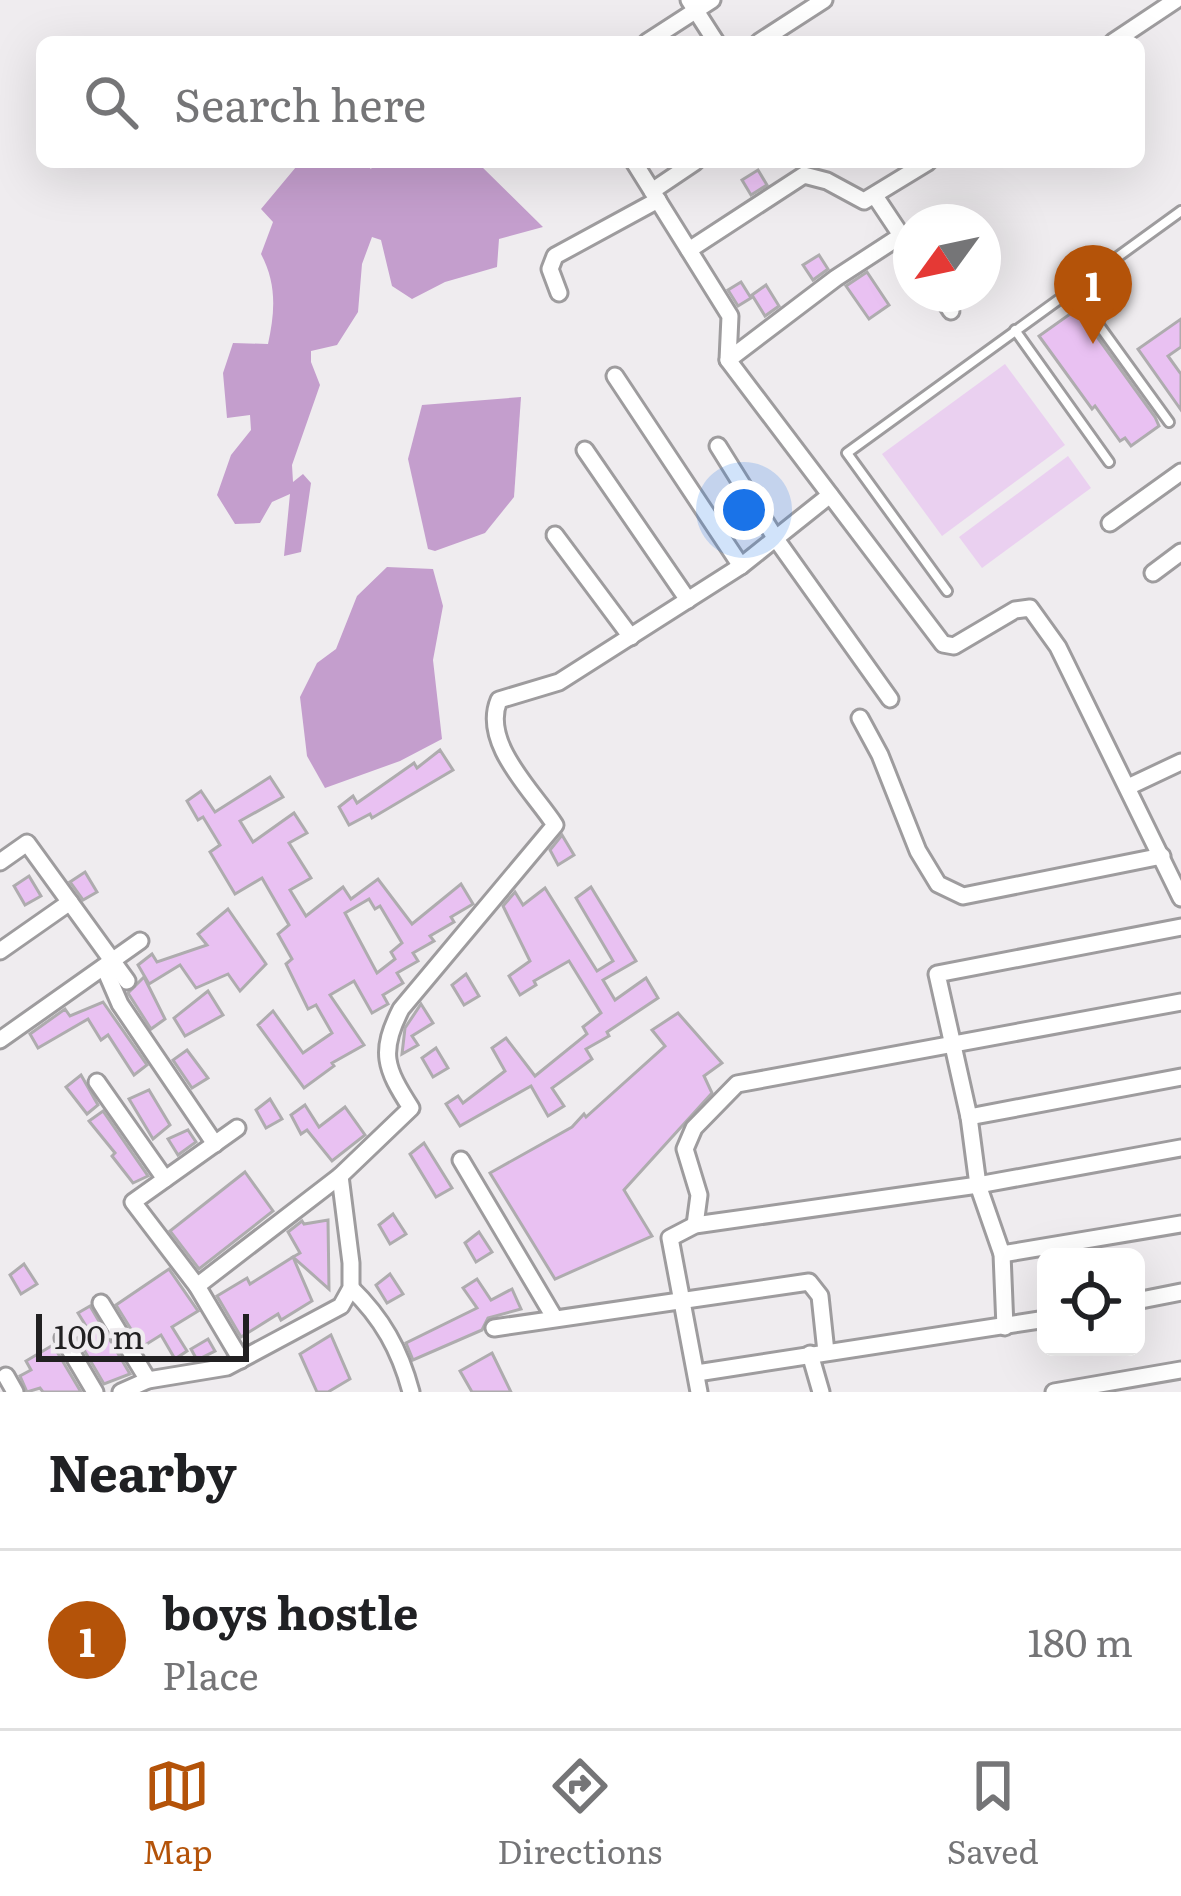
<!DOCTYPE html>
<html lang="en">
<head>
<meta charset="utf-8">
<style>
  body { margin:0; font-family:Literata,serif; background:#f6f6f6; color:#202124 }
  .controls { position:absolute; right:36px; bottom:36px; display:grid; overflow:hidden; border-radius:18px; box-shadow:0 12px 48px #0002 }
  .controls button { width:108px; height:108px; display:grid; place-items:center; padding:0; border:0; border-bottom:3px solid #e0e0e0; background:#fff; color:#202124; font:60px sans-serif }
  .compass { position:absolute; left:893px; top:204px; width:108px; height:108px; border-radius:50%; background:#fff; box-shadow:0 12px 48px #0002; rotate:237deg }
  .scale { position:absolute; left:36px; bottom:30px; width:213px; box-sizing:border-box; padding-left:12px; border:6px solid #212021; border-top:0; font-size:33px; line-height:42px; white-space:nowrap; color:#212021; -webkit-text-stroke:9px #efecef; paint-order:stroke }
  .you { position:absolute; left:744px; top:510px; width:42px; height:42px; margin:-30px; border:9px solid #fff; border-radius:50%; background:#1a73e8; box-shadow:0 0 0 18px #1a73e833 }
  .badge { display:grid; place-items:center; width:78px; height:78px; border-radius:50%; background:#b45309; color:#fff; font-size:39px; font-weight:700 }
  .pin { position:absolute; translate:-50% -99px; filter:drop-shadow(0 3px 6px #0008) }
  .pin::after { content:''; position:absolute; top:63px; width:42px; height:36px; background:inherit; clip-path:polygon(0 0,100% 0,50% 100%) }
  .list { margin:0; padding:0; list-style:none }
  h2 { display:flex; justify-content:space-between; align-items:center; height:156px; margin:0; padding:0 48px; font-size:51px }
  h2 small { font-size:39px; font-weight:400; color:#757577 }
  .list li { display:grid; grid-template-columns:78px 1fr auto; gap:36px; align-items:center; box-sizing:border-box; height:180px; padding:0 48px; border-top:3px solid #e0e0e0 }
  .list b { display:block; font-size:45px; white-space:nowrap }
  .list p { margin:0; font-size:39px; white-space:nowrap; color:#757577 }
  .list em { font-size:39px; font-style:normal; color:#757577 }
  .icon { flex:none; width:66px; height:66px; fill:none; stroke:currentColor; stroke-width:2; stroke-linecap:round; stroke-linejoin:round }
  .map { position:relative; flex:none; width:1181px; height:1392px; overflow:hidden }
  .search { position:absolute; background:#fff; box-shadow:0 12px 48px #0002; left:36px; right:36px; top:36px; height:132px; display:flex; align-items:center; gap:30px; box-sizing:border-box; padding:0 42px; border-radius:18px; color:#757577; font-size:45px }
  .sheet { height:336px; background:#fff }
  nav { display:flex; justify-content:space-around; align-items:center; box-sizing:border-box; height:168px; border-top:3px solid #e0e0e0; background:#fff; font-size:33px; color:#757577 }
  nav a { display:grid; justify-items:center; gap:6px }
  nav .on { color:#b45309 }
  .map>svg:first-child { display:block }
</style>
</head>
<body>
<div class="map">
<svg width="1181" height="1392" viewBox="0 0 1181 1392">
  <rect width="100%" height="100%" fill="#efecef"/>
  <g fill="#ead0f0">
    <polygon points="1005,364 1065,445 942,536 882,454"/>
    <polygon points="1068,456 1091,488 982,568 959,537"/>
  </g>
  <g fill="#c49ecd">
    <path d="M307 162H363L371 169 375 162H477L543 227 499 239 497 267 445 282 412 299 392 286 381 240 372 237 362 264 358 312 337 345 311 351V362L320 385 292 465 293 482 303 474 311 483 301 552 284 556 290 494 272 502 260 523 235 524 217 495 231 455 251 430 250 415 227 418 223 373 233 343 268 344C275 312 277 284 261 254L273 222 261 209 296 167Z"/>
    <polygon points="521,397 514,497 485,533 435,551 428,549 408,459 422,405"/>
    <polygon points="387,567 433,569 443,606 433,660 442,739 400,761 325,788 307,756 300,697 317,663 336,649 357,596"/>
  </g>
  <g fill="#e9c1f2" stroke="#aeacae" stroke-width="3" fill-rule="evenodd">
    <polygon points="758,170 767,185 751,195 742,180"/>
    <polygon points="819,255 828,269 813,280 803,265"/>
    <polygon points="867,272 889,305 869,319 846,286"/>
    <polygon points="741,282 751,298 738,306 728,290"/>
    <polygon points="766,285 779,306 765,316 752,295"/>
    <polygon points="1077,309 1155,417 1159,426 1131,446 1125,438 1120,441 1095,406 1092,409 1039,336"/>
    <polygon points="1181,319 1181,347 1168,356 1181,374 1181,410 1138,349"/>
    <polygon points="440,750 453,770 372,818 370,814 349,825 339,807 353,796 357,803 414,763 417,768"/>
    <path d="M270 777 283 797 240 821 253 842 294 813 307 833 289 843 311 878 290 890 306 916 343 887 351 899 378 879 412 924 461 884 473 904 451 917 454 922 430 936 434 941 413 953 418 961 397 973 403 983 383 995 388 1004 372 1013 354 981 330 995 364 1045 332 1063 334 1066 304 1088 258 1025 273 1011 303 1053 332 1033 316 1005 308 1009 286 964 292 959 278 934 289 925 262 878 235 894 210 852 220 845 203 817 198 820 187 801 201 791 215 812ZM369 899 375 909 380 906 402 943 391 952 395 959 377 973 345 913Z"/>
    <polygon points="562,835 574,855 558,865 550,850"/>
    <polygon points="85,872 97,892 83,900 70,882"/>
    <polygon points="29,876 41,896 25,905 14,886"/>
    <polygon points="591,887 636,961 603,980 615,1000 646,978 658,998 607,1032 609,1036 586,1049 592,1059 552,1088 564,1106 548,1116 531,1086 460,1126 446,1104 458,1096 463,1103 505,1071 492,1048 506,1038 535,1076 587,1034 583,1027 601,1013 569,961 534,981 536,985 520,995 509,976 530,961 503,906 515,892 523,905 545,888 597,971 613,961 576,898"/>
    <polygon points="228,909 266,964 240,991 228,974 196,988 180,965 149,984 138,965 152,954 157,962 207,945 198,934"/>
    <polygon points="466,974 479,996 464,1005 452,985"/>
    <polygon points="144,977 165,1019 151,1029 128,993"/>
    <polygon points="208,991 223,1015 185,1036 174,1018"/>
    <polygon points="103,1002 147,1065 134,1075 108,1035 101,1040 88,1019 38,1048 30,1034 65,1009 70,1016"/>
    <polygon points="421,1004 433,1023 412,1036 418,1045 402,1054 405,1028"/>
    <polygon points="678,1013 722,1063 704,1076 712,1093 624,1190 652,1236 555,1279 490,1173 572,1127 584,1114 586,1117 665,1046 652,1030"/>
    <polygon points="436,1048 448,1068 433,1077 422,1058"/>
    <polygon points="187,1050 208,1078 192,1088 173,1060"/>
    <polygon points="81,1075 98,1105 87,1114 66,1087"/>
    <polygon points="149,1090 170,1125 153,1139 129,1099"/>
    <polygon points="270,1099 282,1119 266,1128 256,1110"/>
    <polygon points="305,1105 319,1127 345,1107 365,1135 332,1161 307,1130 301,1134 291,1115"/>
    <polygon points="103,1111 148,1176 133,1183 112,1156 115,1153 89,1121"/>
    <polygon points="188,1130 196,1142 178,1155 168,1139"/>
    <polygon points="424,1143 452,1188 436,1197 410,1154"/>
    <polygon points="245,1172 273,1211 199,1269 170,1231"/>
    <polygon points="393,1214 406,1234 390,1244 379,1225"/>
    <polygon points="328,1220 329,1289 293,1257 300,1253 288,1232 302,1221 304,1224"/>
    <polygon points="479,1232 492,1252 476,1262 465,1243"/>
    <polygon points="293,1257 312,1301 281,1320 278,1314 241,1337 217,1296 247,1278 250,1284"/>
    <polygon points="24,1264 37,1284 21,1294 10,1275"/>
    <polygon points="169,1269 198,1311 172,1327 187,1351 175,1359 161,1335 142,1347 116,1305"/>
    <polygon points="390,1274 403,1294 387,1303 376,1285"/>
    <polygon points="477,1279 491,1300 512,1289 521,1309 488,1318 482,1330 413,1360 406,1343 477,1308 463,1288"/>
    <polygon points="90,1306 130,1374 104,1384 77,1338 89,1331 78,1313"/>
    <polygon points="331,1335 350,1379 328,1392 317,1392 300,1354"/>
    <polygon points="208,1339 215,1351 197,1360 191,1349"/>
    <polygon points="53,1345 81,1392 43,1392 40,1388 27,1392 20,1376 31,1370 26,1361"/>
    <polygon points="492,1353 511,1392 472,1392 460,1371"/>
  </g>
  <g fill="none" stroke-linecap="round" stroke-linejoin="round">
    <g stroke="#9e9c9e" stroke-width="14">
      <g id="service">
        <polyline points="1072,288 1169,422"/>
        <polyline points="1015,330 1109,462"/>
        <polyline points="947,591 847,453 1181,211"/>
      </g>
    </g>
    <g stroke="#9e9c9e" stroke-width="21">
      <g id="minor">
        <polyline points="689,0 716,42"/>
        <polyline points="647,42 712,0"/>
        <polyline points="759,42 824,0"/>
        <polyline points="1113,42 1176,0"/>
        <polyline points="634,162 730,316 728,360 943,644 954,646 1015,610 1030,608 1058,647 1181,898"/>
        <polyline points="652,191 695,162"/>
        <polyline points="875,196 911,250"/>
        <polyline points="689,250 804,175 827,181 864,201 928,162"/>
        <polyline points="559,293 550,269 555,256 658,200"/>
        <polyline points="940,294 951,311"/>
        <polyline points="728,360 836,278 902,235"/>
        <polyline points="615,376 741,566"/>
        <polyline points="718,446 776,539 890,699"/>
        <polyline points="585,450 688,600"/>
        <polyline points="1110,523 1181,472"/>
        <polyline points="555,535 631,637"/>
        <polyline points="1153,573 1181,552"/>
        <polyline points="860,718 880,755 918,851 938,884 963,896 1162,856"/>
        <polyline points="1128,787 1181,762"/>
        <polyline points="0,862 27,843 127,981"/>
        <polyline points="0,951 70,902"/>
        <polyline points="104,967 120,1004 215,1144"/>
        <polyline points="0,1040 140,941"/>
        <polyline points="97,1082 165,1179"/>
        <polyline points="969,1117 1181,1077"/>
        <polyline points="237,1128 133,1202 197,1286 241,1360"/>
        <polyline points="461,1160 554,1317"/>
        <polyline points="695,1225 699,1195 685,1149 694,1128 737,1084 1181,1002"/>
        <polyline points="1002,1254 1181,1224"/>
        <polyline points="197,1286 340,1176"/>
        <path d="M351 1288C382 1318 400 1350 411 1392"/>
        <polyline points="1136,1301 1181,1292"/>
        <polyline points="101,1303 148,1380"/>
        <polyline points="1005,1327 1002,1254 978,1185 969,1117 937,974 1181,927"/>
        <polyline points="494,1328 809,1282 820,1296 826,1352"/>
        <polyline points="63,1338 95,1392"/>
        <polyline points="810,1354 821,1392"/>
        <polyline points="697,1373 1046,1319"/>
        <polyline points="6,1376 15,1392"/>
        <path d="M121 1392 148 1380 227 1367 341 1306 351 1288V1263L340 1176 411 1108C385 1068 379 1052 401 1009L555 825C532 790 481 743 499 700L559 682 741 566 830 495"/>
        <polyline points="699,1392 670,1238 695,1225 978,1185 1181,1148"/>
        <polyline points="1054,1392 1181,1370"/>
      </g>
    </g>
    <use href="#service" stroke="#fff" stroke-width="8"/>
    <use href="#minor" stroke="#fff" stroke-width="15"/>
  </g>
</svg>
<div class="controls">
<button><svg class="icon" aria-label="locate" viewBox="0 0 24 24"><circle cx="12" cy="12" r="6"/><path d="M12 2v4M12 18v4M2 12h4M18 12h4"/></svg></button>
</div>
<svg class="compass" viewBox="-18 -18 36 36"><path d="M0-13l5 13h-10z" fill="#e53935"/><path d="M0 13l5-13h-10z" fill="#757577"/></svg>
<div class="scale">100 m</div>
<div class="you"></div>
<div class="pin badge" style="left:1093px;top:344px">1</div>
<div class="search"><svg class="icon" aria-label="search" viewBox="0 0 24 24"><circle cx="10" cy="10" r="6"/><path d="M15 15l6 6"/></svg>Search here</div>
</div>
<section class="sheet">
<h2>Nearby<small></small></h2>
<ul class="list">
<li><span class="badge">1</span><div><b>boys hostle</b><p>Place</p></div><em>180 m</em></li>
</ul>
</section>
<nav>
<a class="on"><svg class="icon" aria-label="map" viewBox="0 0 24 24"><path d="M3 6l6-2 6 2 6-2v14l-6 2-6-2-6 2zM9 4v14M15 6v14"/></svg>Map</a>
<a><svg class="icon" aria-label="directions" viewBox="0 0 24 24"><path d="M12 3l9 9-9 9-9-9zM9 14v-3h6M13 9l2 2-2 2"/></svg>Directions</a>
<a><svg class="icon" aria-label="saved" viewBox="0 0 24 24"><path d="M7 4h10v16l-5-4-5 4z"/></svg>Saved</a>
</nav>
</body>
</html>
